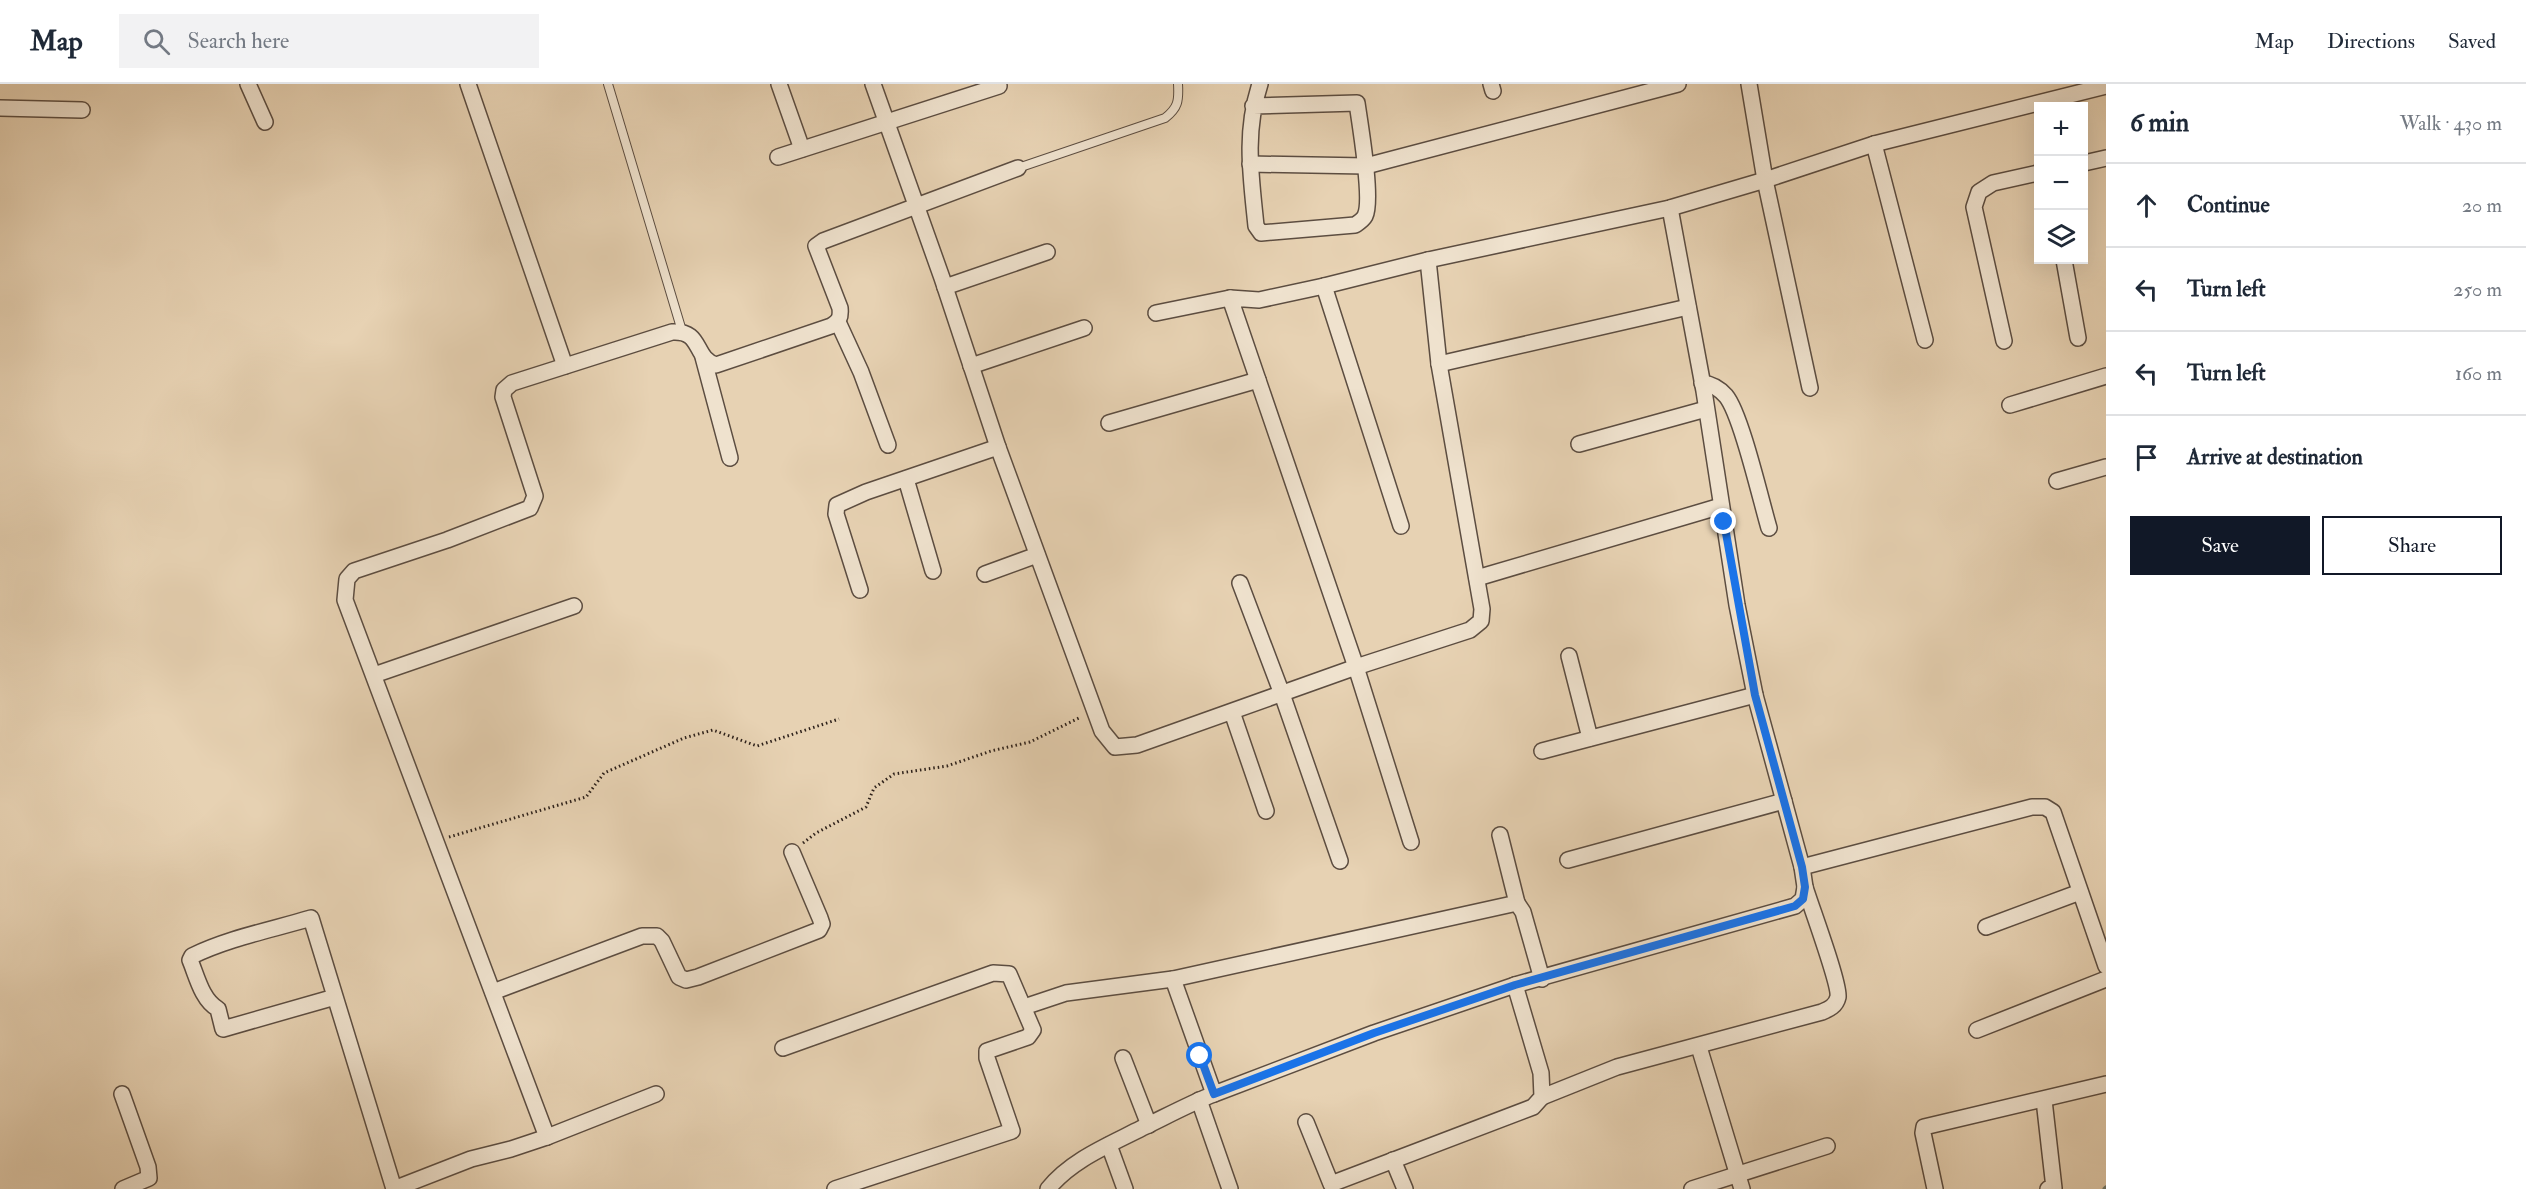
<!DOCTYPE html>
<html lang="en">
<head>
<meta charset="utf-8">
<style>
  body { margin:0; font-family:"IM FELL Double Pica",serif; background:#f2f2f3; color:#1f2937 }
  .controls { position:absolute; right:18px; top:18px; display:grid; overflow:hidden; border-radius:0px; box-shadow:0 6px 24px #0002 }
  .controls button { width:54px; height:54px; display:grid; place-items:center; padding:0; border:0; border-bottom:2px solid #e0e1e3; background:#fff; color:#1f2937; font:30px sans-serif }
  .stop { position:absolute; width:18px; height:18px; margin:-14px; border:4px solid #1a73e8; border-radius:50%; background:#fff }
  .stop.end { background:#1a73e8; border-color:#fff; box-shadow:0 2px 6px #0008 }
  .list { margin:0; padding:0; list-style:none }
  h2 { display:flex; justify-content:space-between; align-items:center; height:78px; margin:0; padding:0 24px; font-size:26px }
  h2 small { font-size:20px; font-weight:400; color:#747a83 }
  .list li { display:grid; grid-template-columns:39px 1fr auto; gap:18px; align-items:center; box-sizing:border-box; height:84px; padding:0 24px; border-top:2px solid #e0e1e3 }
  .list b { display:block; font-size:22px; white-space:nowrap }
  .list em { font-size:20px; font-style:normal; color:#747a83 }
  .actions { display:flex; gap:12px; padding:18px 24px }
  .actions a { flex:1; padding:14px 0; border:2px solid #111827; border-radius:0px; text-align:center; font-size:21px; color:#111827 }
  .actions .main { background:#111827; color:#fff }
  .icon { flex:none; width:33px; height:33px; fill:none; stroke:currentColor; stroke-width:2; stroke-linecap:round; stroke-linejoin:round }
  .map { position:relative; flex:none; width:2106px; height:1105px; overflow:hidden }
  header { display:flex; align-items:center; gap:36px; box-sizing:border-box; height:84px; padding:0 30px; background:#fff; border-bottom:2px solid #e0e1e3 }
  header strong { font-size:28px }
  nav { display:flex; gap:33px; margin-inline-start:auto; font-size:21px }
  .search { width:420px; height:54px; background:#f2f2f3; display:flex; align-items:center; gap:15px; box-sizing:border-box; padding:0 21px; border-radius:0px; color:#747a83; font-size:22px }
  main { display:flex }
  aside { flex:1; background:#fff }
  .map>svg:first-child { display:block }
</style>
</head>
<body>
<header>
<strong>Map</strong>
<div class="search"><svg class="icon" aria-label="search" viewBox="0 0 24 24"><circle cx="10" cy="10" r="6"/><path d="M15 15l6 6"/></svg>Search here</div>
<nav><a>Map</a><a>Directions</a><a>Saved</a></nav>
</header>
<main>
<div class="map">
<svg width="2106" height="1105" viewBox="0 0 2106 1105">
  <rect width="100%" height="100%" fill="#e7d2b3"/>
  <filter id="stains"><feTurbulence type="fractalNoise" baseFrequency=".00333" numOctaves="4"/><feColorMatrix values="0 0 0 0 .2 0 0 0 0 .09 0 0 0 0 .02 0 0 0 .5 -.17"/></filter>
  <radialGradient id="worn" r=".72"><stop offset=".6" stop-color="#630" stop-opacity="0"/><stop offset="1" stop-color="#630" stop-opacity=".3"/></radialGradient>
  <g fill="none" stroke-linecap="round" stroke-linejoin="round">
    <polyline stroke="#6d7c73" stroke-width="5" points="2105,1105 2106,1104"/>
    <g stroke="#5c4d41" stroke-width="10">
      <g id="lane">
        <polyline points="608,0 682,247"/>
        <path d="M1018 84 1165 34C1178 24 1179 17 1178 0"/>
      </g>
    </g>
    <g stroke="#5c4d41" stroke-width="18">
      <g id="street">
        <polyline points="248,0 265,38"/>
        <polyline points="468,0 565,282"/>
        <polyline points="779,0 802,65"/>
        <polyline points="873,0 942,194 998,363 1102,647 1115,663 1137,661 1356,583 1470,546 1481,537 1482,525 1439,280 1428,176"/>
        <polyline points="1491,0 1493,7"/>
        <polyline points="1749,0 1765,96 1810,304"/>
        <path d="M1253 22 1357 19C1360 40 1373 116 1365 132 1363 136 1358 139 1355 141L1261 149 1256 142C1251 92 1244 49 1260 0"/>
        <polyline points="0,24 82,26"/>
        <polyline points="1874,60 1925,256"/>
        <polyline points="778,73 999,2"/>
        <polyline points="2084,79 2106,74"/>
        <polyline points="1250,80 1366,82 1678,0"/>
        <polyline points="2064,176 2078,254"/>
        <polyline points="1324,202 1428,176 1670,124 1765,96 1874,60 2106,2"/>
        <polyline points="945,203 1047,168"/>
        <polyline points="1156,229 1230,214"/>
        <polyline points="838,238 861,288 888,361"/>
        <polyline points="2004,257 1974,123 1979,108 1993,99 2038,89"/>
        <polyline points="703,273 730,374"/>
        <polyline points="1439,280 1688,223"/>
        <polyline points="971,282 1084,244"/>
        <path d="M1702 299C1712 300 1719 304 1726 312 1741 330 1761 417 1769 444"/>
        <polyline points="2010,321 2106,292"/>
        <polyline points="1109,339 1258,296"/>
        <polyline points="1579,360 1706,325"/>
        <polyline points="906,395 933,487"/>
        <polyline points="2057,397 2106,383"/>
        <polyline points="1401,442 1324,202 1259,216 1230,214 1356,583 1411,758"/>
        <polyline points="985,490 1037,471"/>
        <polyline points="1477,494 1721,422"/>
        <polyline points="1240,499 1282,610 1340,777"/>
        <polyline points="860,506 836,430 837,421 866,408 998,363"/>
        <polyline points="1569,572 1590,654"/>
        <polyline points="374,591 574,522"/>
        <polyline points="1232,628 1266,727"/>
        <polyline points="1542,667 1755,611"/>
        <polyline points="1500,751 1517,819"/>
        <polyline points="1568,776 1784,717"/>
        <polyline points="1802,783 2032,723 2045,723 2053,728 2106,882"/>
        <polyline points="1986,843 2080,808"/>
        <polyline points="1173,895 1214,1010 1374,949 1515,901 1795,822 1803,815 1805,803 1802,783 1755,611 1737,521 1704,307 1670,124"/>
        <polyline points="493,908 642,852 657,852 662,857 679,893 686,896 698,893 819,846 822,840 820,834 792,768"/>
        <path d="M335 913 223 945 218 925C202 916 197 893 190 876L192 872C229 854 271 846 311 834L394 1105"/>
        <polyline points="1024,923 1066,909 1173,895 1517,819 1523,828 1542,895"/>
        <polyline points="1977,946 2106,895"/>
        <polyline points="1699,963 1742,1105"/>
        <polyline points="783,964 993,889 1009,890 1033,946 1028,953 987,967 987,974 1012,1047 835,1105"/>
        <polyline points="1123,974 1149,1041"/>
        <polyline points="122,1010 148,1083 149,1094 123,1105"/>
        <path d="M1542 1013 1617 983 1822 928C1829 925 1836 922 1838 913 1840 900 1810 820 1805 803"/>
        <polyline points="1199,1016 1230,1105"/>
        <polyline points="2044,1016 2054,1104 2048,1105"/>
        <polyline points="1306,1038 1331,1100 1533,1023 1542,1013 1541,989 1515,901"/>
        <path d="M547 1053 345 516 347 495 354 487 447 456 530 424 535 412 503 313 504 306 512 299 672 248C703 246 693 274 716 281L831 242C839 237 841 234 840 224L816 162 823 157 1018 84"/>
        <polyline points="1109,1061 1125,1105"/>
        <polyline points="1393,1076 1405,1105"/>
        <polyline points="394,1105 471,1075 511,1065 547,1053 656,1010"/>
        <path d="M1048 1105C1071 1076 1109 1061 1142 1044 1165 1033 1189 1020 1214 1010"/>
        <polyline points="1692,1105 1827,1062"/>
        <polyline points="1935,1105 1923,1049 1924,1043 2106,1000"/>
      </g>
    </g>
    <g stroke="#2d211b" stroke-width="3" stroke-dasharray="1.5 3" stroke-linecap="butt">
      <polyline points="449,753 586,713 604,689 684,654 713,646 757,662 839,635"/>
      <polyline points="803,759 816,749 866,723 874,704 894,690 947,682 991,667 1030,658 1081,633"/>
    </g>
    <use href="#lane" stroke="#efe2ce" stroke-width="8"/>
    <use href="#street" stroke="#efe2ce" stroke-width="15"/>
  </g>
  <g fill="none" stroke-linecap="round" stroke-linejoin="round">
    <polyline stroke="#1a73e8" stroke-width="8" points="1200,972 1214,1010 1374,949 1515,901 1795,822 1803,815 1805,803 1802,783 1755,611 1724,438"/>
  </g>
  <rect width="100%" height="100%" filter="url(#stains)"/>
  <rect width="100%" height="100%" fill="url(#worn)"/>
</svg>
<div class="controls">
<button>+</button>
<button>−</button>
<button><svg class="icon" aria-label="layers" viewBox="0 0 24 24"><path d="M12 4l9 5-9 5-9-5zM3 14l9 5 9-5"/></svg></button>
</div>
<div class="stop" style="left:1200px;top:972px"></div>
<div class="stop end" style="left:1724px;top:438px"></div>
</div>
<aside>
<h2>6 min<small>Walk · 430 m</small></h2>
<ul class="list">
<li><svg class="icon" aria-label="ahead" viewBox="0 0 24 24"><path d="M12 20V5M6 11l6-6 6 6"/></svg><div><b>Continue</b></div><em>20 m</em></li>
<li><svg class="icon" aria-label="left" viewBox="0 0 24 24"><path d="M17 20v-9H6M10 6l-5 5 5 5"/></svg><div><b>Turn left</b></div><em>250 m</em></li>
<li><svg class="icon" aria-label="left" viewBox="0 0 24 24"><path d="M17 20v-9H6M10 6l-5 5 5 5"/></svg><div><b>Turn left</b></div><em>160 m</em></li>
<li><svg class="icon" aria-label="arrive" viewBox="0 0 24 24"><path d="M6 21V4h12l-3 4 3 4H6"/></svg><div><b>Arrive at destination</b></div></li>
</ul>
<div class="actions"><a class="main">Save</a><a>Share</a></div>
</aside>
</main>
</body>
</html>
